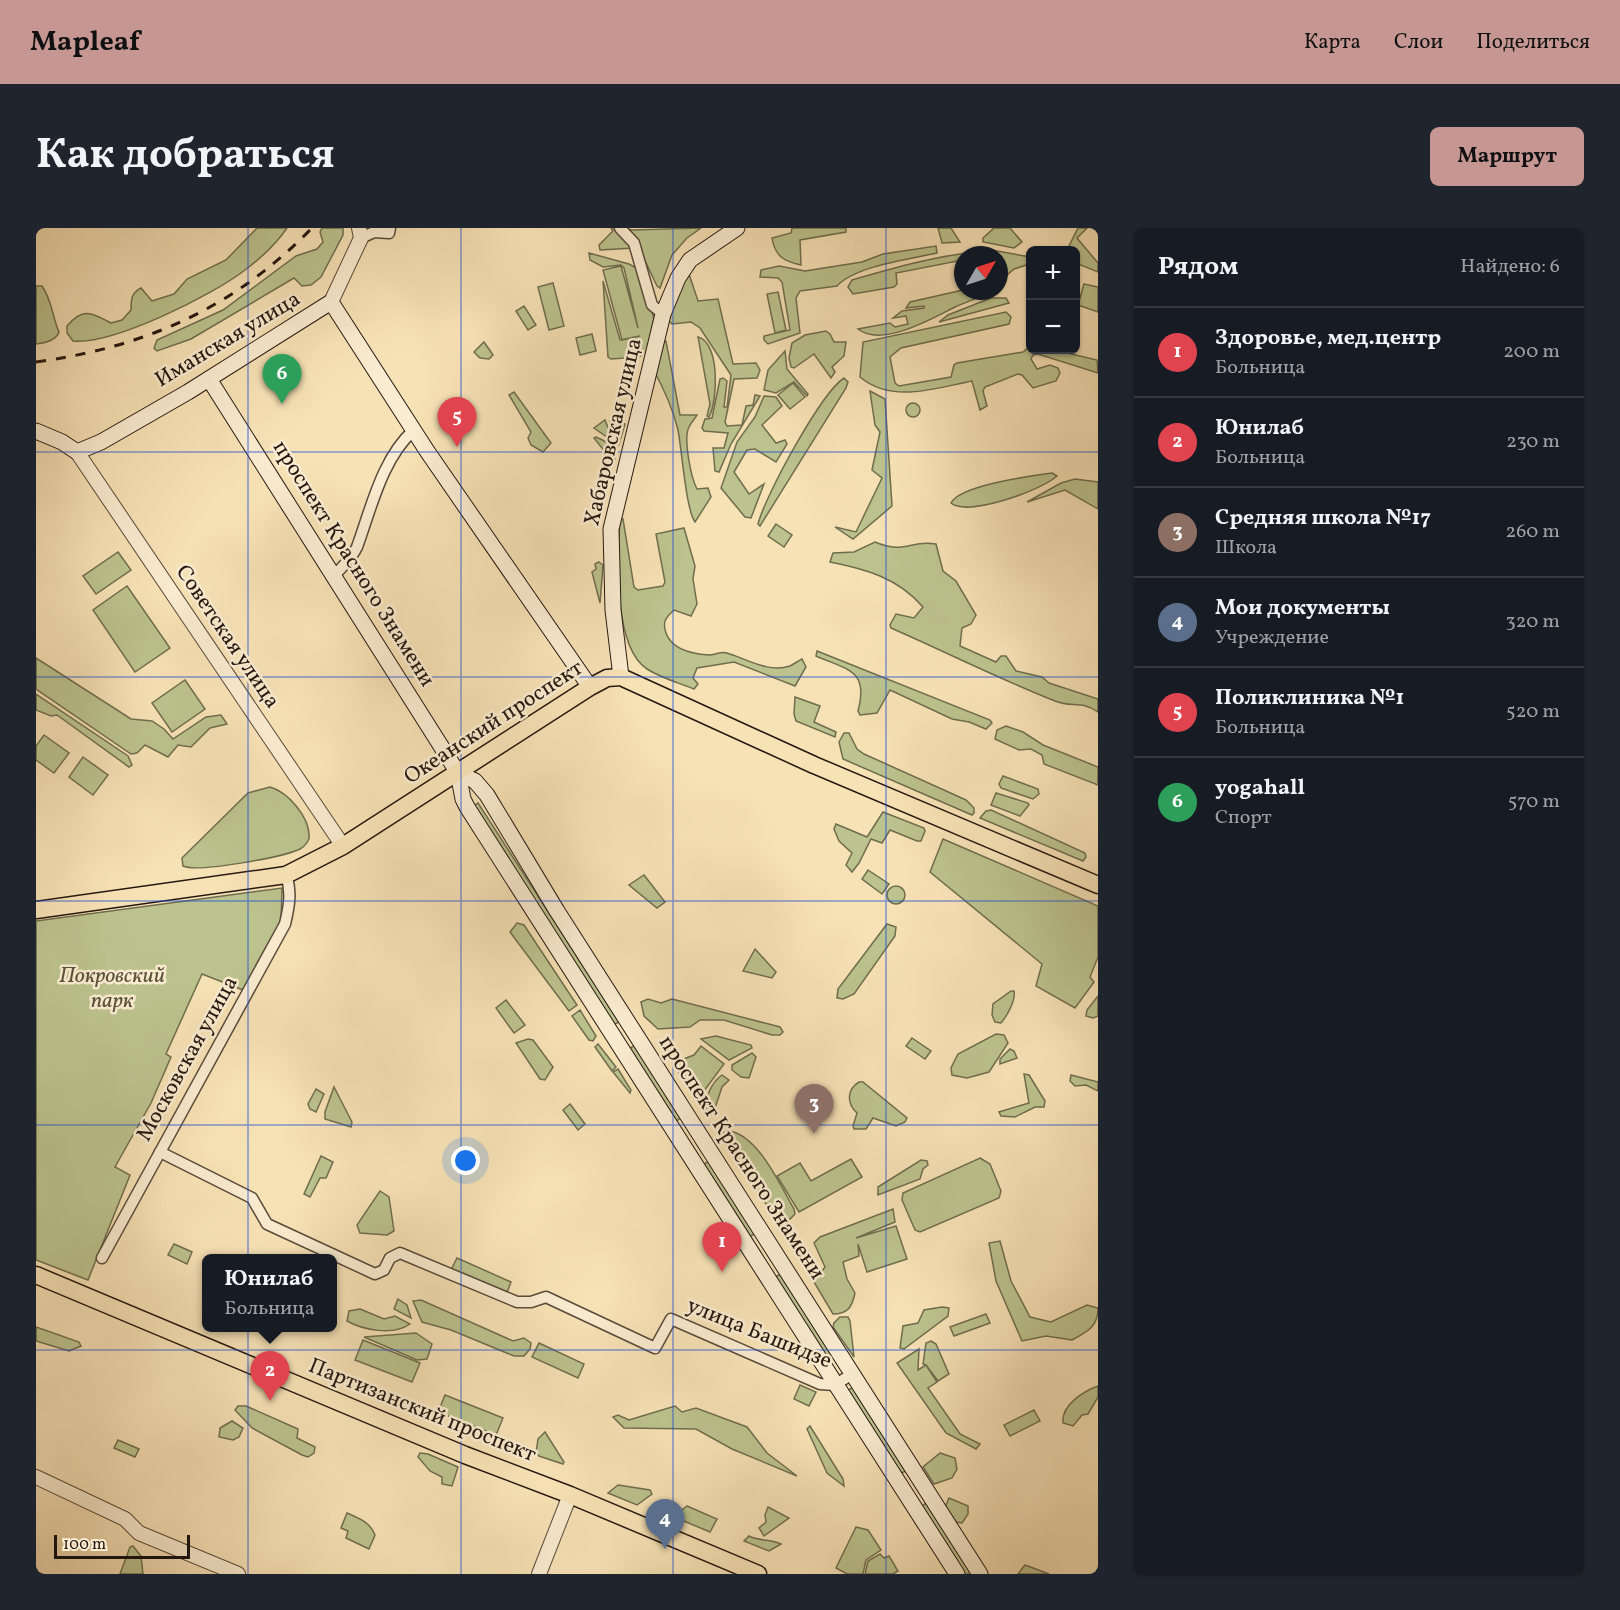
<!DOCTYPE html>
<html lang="ru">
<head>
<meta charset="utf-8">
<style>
  body { margin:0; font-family:Vollkorn,serif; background:#20242c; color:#f1f3f6 }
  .controls { position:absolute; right:18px; top:18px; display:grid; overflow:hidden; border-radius:9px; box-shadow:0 2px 4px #0004 }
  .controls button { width:54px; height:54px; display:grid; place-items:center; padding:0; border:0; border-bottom:2px solid #363941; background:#171b24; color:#f1f3f6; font:30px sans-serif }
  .compass { position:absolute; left:918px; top:18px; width:54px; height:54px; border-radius:50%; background:#171b24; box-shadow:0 2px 4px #0004; rotate:51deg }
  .scale { position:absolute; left:18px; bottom:15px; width:136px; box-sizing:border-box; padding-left:6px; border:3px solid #241710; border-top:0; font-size:16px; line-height:21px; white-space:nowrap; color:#241710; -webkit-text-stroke:4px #faecd0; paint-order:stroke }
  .you { position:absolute; left:430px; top:933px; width:21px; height:21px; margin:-15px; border:4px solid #fff; border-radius:50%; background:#1a73e8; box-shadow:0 0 0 9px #1a73e833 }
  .badge { display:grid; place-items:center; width:39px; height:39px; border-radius:50%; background:#c59692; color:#fff; font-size:20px; font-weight:700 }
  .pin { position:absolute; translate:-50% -50px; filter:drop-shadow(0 2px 3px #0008) }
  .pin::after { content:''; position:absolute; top:32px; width:21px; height:18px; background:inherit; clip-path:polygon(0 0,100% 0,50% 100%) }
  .popup { position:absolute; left:166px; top:1026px; width:135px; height:78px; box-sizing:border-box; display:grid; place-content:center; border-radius:9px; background:#171b24; filter:drop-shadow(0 2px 4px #0005); font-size:20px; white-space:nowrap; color:#9ea1a6 }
  .popup b { font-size:22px; color:#f1f3f6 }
  .popup::after { content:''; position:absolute; left:50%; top:100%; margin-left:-12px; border:12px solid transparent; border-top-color:#171b24 }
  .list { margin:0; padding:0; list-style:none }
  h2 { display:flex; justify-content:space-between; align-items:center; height:78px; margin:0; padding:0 24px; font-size:26px }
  h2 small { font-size:20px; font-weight:400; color:#9ea1a6 }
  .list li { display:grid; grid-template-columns:39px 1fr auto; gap:18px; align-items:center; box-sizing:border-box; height:90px; padding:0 24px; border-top:2px solid #363941 }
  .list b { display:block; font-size:22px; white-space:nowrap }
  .list p { margin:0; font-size:20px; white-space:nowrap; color:#9ea1a6 }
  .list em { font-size:20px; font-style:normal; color:#9ea1a6 }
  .map { position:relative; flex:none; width:1062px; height:1346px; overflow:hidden; border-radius:9px }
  header { display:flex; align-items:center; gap:36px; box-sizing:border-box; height:84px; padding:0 30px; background:#c59692; color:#111 }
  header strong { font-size:28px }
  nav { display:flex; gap:33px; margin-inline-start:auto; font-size:21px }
  .intro { display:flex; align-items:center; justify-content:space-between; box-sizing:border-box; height:144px; padding:0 36px }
  h1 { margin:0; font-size:42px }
  .button { padding:15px 27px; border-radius:9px; background:#c59692; color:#111; font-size:21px; font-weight:700 }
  main { display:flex; gap:36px; padding:0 36px }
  aside { flex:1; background:#171b24; border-radius:9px; box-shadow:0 2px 4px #0004 }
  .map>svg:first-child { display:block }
</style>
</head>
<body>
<header>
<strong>Mapleaf</strong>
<nav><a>Карта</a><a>Слои</a><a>Поделиться</a></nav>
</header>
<div class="intro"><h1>Как добраться</h1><a class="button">Маршрут</a></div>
<main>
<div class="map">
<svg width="1062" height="1346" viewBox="0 0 1062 1346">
  <rect width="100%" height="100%" fill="#f7e2b6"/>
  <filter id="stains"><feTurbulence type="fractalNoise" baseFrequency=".00333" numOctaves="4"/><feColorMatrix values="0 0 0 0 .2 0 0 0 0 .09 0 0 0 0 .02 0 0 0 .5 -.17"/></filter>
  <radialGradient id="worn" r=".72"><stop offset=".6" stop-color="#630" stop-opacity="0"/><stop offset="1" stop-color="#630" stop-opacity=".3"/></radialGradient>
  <g fill="#bcc38e" stroke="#706d4f" stroke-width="1.5">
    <path d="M221 0H251C240 16 225 30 209 42 177 67 77 117 37 113L31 105V98C47 79 56 85 75 95L86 92 95 82C95 72 95 65 105 60L116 73 138 66 151 51 190 32Z"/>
    <polygon points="286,0 307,0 307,7 285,49 275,57 266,58 258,50 155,111 121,123 118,120 121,112 187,82 260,28 281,21 287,14 284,4"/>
    <polygon points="575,0 582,0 598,20 564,22 563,17 577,3"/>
    <polygon points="588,0 596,2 665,0 651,10 636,27 624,60 621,58 602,18"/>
    <path d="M756 0H810V4L764 12 765 37C747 33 739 28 736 10L755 5Z"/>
    <polygon points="902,0 915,0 924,14 906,15"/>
    <polygon points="958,0 974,0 986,14 978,20 947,14 947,10"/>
    <polygon points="1042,0 1051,0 1041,10 1062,35 1062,44 1040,35 1040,22 1031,22"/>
    <path d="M900 18 901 25C874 31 819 38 801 58L764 63 760 70 764 105 732 116 728 112V108L754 102 746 54 742 50 724 49 725 42 743 38 769 43 826 34 847 26Z"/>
    <polygon points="950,21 994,29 994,36 978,41 963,54 963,27 946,27"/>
    <polygon points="553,25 593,36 604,42 618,91 611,123 603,129 575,131 572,129 567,53 584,112 604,108 586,112 567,42 585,38 602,100 588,40 585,37 567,39 554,32"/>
    <path d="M931 25 934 27H927V32L860 45 861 56 858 59 817 66 812 59 816 52C854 41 892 30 931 25Z"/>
    <polygon points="652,43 662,73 682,71 697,136 720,135 724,142 721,150 698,151 689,194 691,198 706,197 710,178 717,177 719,167 724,168 695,216 683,244 679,243 677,220 688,220 692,205 668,203 666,200 669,191 676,190 684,151 687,150 691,153 688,179 691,179 695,147 664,100 655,94 636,96 632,92"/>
    <polygon points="517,55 528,98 513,102 502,59"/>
    <polygon points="1048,56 1062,59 1062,84 1042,77"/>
    <path d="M0 58H6C16 72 16 88 23 104 20 113 9 115 0 116Z"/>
    <path d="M927 62 953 63C944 70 930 74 919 79 897 90 846 120 822 101L854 95 859 99 872 96 870 88 857 90 866 83 888 80V78L870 80 874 74Z"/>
    <polygon points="742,64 750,102 739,105 731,66"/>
    <polygon points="955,70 970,70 973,75 903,94 912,87"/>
    <polygon points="488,78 500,97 492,102 480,83"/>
    <path d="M970 84 975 89 973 96 865 120 854 129 859 155 863 158 915 149 918 137 921 135 987 124 994 118V122H1019L1061 132 1062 145 1002 126 997 127 995 131 1001 141 1014 137 1022 140 1024 145 1020 153 997 160 986 147 982 146 949 159 947 163 951 178 944 182 936 153C900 160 856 176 824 149L827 114Z"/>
    <polygon points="790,103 794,106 798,114 810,114 808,128 796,139 799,144 795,150 778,126 758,140 755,139 753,130 756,115 769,107"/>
    <polygon points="556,106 560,123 544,127 540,110"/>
    <path d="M662 109C684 114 682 173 673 189L671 188 674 176Z"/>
    <path d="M627 112 630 113 644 187H661C659 191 655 194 653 199 647 210 655 250 661 261L672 260 675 269 659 294C650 282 646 223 642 202 637 181 628 161 617 141Z"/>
    <polygon points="448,114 457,127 453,131 444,130 438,124"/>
    <polygon points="749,123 751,141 772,166 771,168 758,154 740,165 728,162 732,142"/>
    <path d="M808 150 812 154 810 160 724 298 722 296C729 268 785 165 808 150Z"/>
    <polygon points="757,155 769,169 754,181 742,167"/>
    <polygon points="834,163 849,171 856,278 817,311 799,299 820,304 846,250 836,242 844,204 839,197"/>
    <polygon points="478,164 515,215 507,224 495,217 492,210 495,204 473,167"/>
    <polygon points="728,168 740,169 746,178 726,197 740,215 749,212 751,216 740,234 719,221 711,222 698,244 713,266 728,256 715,290 709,289 685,260 701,214 719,189"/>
    <circle cx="877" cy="182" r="7"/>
    <polygon points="569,192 576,210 575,212 558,200"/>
    <polygon points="576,192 589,196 583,216 574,193"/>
    <polygon points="560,209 581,219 578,235 558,210"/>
    <path d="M1016 245 1021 248C1006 262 932 289 915 275 924 257 995 248 1016 245Z"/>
    <polygon points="1039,251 1062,254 1062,281 1029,262 991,274 1025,255"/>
    <path d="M584 289 587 291 598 359 602 362 627 358 629 354 620 306 648 300 659 338 657 351 661 376 655 388 638 382C630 389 626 394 630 405 636 422 657 426 673 427 679 427 685 423 691 425 711 431 732 445 754 438 758 436 762 433 766 431L770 439 759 458 698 434 661 440 657 450 662 456 658 461C643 455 625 450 611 441 576 418 582 326 584 289Z"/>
    <polygon points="740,296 756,307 748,319 732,308"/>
    <path d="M839 314C869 327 875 311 900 316L907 343 920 353 940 387 935 396 926 400 924 418 960 434 965 428H970L980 443 1006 449 1013 455 1062 471V484C1045 472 1036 480 1019 473 963 451 910 424 855 400L854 397 860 386 878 390 887 379C862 350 830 341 794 334L797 325 818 324Z"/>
    <polygon points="82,324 95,342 60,366 47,348"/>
    <polygon points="563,334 567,337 564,375 556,344 560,341 559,336"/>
    <polygon points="91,358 134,420 99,444 57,382"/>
    <path d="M781 423 954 492 956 495 950 501 933 494 916 491 854 462 841 485 824 487 822 483C833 442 812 442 780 428Z"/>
    <polygon points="0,430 95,491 116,493 128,501 137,511 170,489 185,487 191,496 174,500 155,519 142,517 132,529 109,517 101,525 95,526 0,461"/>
    <polygon points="149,452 169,481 136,504 116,475"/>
    <polygon points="0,466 92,528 96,537 93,539 21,487 15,488 0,482"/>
    <polygon points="759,469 784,478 778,494 800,504 799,509 760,493 758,486"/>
    <polygon points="970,498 987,504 1007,517 1062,539 1062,557 1008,536 1006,527 995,521 983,522 959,511 961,502"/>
    <polygon points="808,505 813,505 821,521 828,526 930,572 938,580 938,585 936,587 807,531 803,514"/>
    <polygon points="8,507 33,525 18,545 0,532 0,518"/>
    <polygon points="47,529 72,547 57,567 33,549"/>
    <polygon points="967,548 1002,561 1003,566 997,571 965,560 963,556"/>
    <path d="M234 559C252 564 275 590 273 611 271 615 268 619 264 621 247 629 162 645 147 638L146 630 212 565Z"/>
    <polygon points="960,565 992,575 993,577 984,588 955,577"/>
    <polygon points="442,575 583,794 575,798 437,578"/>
    <polygon points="955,582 1049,625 1050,629 1047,633 944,590 950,583"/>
    <polygon points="847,584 888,600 889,603 885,613 881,613 854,602 846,615 835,611 823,635 816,644 810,637 816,625 803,613 798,601 800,596 831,609"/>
    <polygon points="907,611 1062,678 1062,729 1054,749 1058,754 1039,780 1000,758 1006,736 894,644"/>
    <polygon points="832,642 853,656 846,666 826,651"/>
    <polygon points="608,647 629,674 621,680 593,657"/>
    <circle cx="860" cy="667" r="9"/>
    <polygon points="246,660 245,694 207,762 166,746 130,826 135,829 115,875 79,939 94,947 52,1052 0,1032 0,693"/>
    <polygon points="481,695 488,697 541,777 533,783 474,704"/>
    <polygon points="851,696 860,699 859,708 818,766 807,771 801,770 802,761"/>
    <polygon points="719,721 740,744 736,750 707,743"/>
    <path d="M975 763H978C980 772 971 788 965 795L959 794 956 787 957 776Z"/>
    <polygon points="1062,768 1062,788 1057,790 1050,788 1051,782"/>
    <polygon points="636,771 744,799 747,804 744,807 736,807 688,792 664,792 654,799 622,801 608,788 605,774 612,771 625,775"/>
    <polygon points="470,772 489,797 478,805 460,780"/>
    <polygon points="544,782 560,808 557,813 553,812 536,788"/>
    <polygon points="960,806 968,807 972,815 953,844 931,850 916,847 915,840 922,826"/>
    <polygon points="680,808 715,817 716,820 693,832 665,811"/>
    <polygon points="876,810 895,823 889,831 870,818"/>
    <polygon points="492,811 497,812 517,839 509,852 504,851 480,815"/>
    <polygon points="562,816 580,839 576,843 559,819"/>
    <polygon points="599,817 645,890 637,895 591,822"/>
    <polygon points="665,818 688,836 662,871 654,863 639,838 642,833 658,827"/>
    <polygon points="974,821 978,823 981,830 964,836 964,831"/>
    <polygon points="716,825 720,829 713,850 705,849 696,842 696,837"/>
    <polygon points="582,841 595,862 594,865 577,844"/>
    <polygon points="988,846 993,847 1009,873 1008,879 999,879 979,889 965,888 963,884 993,875"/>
    <path d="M686 847 693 852 686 859 677 886 673 887 670 883C668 870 676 854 686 847Z"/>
    <polygon points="1035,847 1062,854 1062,863 1050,857 1039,858 1034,853"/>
    <path d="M823 854H827L871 890 869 894 860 898 837 890 830 901H818L817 898 821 885C811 876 810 862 823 854Z"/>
    <polygon points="298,859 316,894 315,899 289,891 289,884"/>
    <polygon points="280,861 288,866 280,884 274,881 272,876"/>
    <polygon points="534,876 549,896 542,902 527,882"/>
    <path d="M693 903C722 907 744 957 758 981L759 986 752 993 743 995 685 909 686 905Z"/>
    <polygon points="285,928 297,934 290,950 284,950 274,969 268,966"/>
    <polygon points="944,930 954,936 965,963 963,970 884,1004 879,1002 866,972 867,965"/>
    <polygon points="815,931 826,949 763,984 741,948 764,935 775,953"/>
    <polygon points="674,932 720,1005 713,1009 667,937"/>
    <polygon points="885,932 891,933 892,937 887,941 884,951 842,967 842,959"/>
    <polygon points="344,963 353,969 358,1003 351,1007 324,1005 321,997"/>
    <path d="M857 981 859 994 820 1010 860 998 871 1031 831 1044 822 1016 823 1028 807 1034 811 1051 819 1065C816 1079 812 1086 797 1086L778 1054 789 1039 778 1015 784 1009Z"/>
    <path d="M964 1013 975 1053 994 1089 1015 1094 1051 1077 1062 1080C1062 1099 1051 1104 1036 1112L1010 1108 986 1113 960 1053 953 1015Z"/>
    <polygon points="138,1016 156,1024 151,1036 132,1027"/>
    <polygon points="421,1030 475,1054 470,1067 415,1042"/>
    <polygon points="745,1046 798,1128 791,1133 737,1050"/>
    <polygon points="362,1071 371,1077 375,1090 358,1081"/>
    <polygon points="385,1072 477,1113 488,1110 495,1115 494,1121 488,1128 478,1128 415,1102 386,1094 377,1073"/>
    <polygon points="906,1079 913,1080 912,1088 868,1121 864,1120 867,1098 882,1095 888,1082"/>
    <path d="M324 1081 348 1091 359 1088 374 1096C357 1108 327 1102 311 1093L313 1083Z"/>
    <polygon points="950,1086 954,1095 918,1108 914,1099"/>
    <polygon points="804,1089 812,1089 814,1093 818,1129 797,1099 798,1095"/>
    <polygon points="0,1099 43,1114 45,1118 33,1123 0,1113"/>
    <polygon points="380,1105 396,1116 391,1131 381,1132 328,1109"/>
    <polygon points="327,1112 384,1135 376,1154 319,1132"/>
    <polygon points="895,1113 900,1116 913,1146 902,1153 890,1137 901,1154 892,1160 924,1206 944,1216 940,1221 910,1205 861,1135 883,1121 882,1142 890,1137 887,1136 890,1115"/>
    <polygon points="503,1115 548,1136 542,1150 496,1129"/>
    <polygon points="764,1157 780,1164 773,1178 758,1171"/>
    <path d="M1062 1158V1169L1052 1186 1046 1187 1037 1198 1027 1195C1025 1177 1048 1163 1062 1158Z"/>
    <polygon points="817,1159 871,1242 863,1247 810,1164"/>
    <polygon points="409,1167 467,1190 460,1207 402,1184"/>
    <polygon points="202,1178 210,1178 262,1201 261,1210 279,1219 278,1225 272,1229 266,1227 216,1200 199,1182"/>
    <polygon points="639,1178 646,1184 660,1180 711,1199 731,1225 761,1248 696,1221 660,1201 588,1200 577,1189 582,1187 593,1192"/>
    <polygon points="998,1182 1004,1193 974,1208 968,1197"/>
    <polygon points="196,1193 207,1200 203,1209 197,1212 183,1209 184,1200"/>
    <polygon points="774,1198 807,1251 808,1258 791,1245 771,1201"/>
    <polygon points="509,1204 528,1234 527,1236 503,1228 500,1225 502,1211"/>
    <polygon points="82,1212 103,1221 99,1229 78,1220"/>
    <polygon points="384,1225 392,1226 422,1239 416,1258 406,1256 406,1249 394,1243 382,1229"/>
    <polygon points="904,1225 919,1230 921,1241 916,1250 898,1256 887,1239"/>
    <polygon points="582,1257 614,1262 616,1266 601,1277 572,1265"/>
    <polygon points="913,1270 932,1278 932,1286 926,1295 920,1294 909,1280"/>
    <polygon points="890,1275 938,1346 928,1346 884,1280"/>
    <polygon points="651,1278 681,1291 674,1304 643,1291 642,1285"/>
    <polygon points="732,1279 753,1290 728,1308 723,1300 730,1294 729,1287"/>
    <path d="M311 1285C324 1291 334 1294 339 1307L333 1321 310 1310 312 1303 305 1300Z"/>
    <polygon points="820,1299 832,1302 845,1322 830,1332 827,1346 811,1346 800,1340"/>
    <path d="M713 1308C722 1313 734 1311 745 1316L733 1323 708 1313Z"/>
    <polygon points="97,1318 105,1328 107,1346 84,1346 94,1319"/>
    <polygon points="844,1326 848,1330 853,1328 862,1343 857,1346 829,1346 832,1333"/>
    <polygon points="989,1337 1013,1346 982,1346"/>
  </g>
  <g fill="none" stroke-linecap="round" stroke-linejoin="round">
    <g stroke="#594a3a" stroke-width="13">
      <g id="minor">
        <polyline points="584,0 598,15 616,77 627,86"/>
        <polyline points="325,10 338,4 353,5 354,0"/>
        <path d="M298 348C306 339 316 330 321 319 335 281 346 230 378 202"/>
        <polyline points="124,924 216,970 231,996 339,1046 348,1042 354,1030 364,1025 481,1074 495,1074 510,1069 619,1120 635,1091 784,1156 799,1157 816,1146"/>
        <path d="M66 1030 249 696C253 679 256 664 250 647"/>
      </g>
    </g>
    <g stroke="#594a3a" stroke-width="16">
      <g id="tertiary">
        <polyline points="295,74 325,10 323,0"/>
        <polyline points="41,224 307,618"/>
        <polyline points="0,1249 89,1291 103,1305 202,1346"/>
        <polyline points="503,1346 534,1267"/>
      </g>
    </g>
    <g stroke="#241710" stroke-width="17">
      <g id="secondary">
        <polyline points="173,151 422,545 427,571 431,579 921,1346"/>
        <polyline points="0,203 26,214 41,224 65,214 152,164 295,74 391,223 554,459"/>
        <polyline points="585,449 577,382 575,301 627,86 642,50 654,32 701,0"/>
        <polyline points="422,545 439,553 451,567 521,683 944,1346"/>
      </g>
    </g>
    <g stroke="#241710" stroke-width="19">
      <g id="primary">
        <polyline points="0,682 250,647 307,618 554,459 571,450 585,449 778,537 1062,657"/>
        <polyline points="0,1047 429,1227 534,1267 722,1346"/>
      </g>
    </g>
    <use href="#minor" stroke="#faecd0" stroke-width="10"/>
    <use href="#tertiary" stroke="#faecd0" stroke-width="14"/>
    <use href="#secondary" stroke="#faecd0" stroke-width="15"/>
    <use href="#primary" stroke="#f7e2b6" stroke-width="16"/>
    <path stroke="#241710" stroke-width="3" stroke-dasharray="10 10" stroke-linecap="butt" d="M0 134C110 119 198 80 276 0"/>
  </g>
  <path fill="none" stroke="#1d4ed8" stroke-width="1.5" stroke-opacity="0.55" d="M212 0V1346M425 0V1346M637 0V1346M850 0V1346M0 224H1062M0 449H1062M0 673H1062M0 897H1062M0 1122H1062"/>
  <g text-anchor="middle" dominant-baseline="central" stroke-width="5" stroke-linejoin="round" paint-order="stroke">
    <g font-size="22" fill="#241710" stroke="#faecd0">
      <text transform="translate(192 112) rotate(-31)">Иманская улица</text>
      <text transform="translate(578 204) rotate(-77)">Хабаровская улица</text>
      <text transform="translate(317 336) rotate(58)">проспект Красного Знамени</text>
      <text transform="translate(191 409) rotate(56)">Советская улица</text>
      <text transform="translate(458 495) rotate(-33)">Океанский проспект</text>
      <text transform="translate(152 831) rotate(-61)">Московская улица</text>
      <text transform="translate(705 930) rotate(57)">проспект Красного Знамени</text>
      <text transform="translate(723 1106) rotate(22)">улица Башидзе</text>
      <text transform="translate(386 1183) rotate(22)">Партизанский проспект</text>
    </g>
    <g font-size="22" font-style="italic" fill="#59533c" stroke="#faecd0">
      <text x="76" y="748">Покровский<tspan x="76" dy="25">парк</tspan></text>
    </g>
  </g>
  <rect width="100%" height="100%" filter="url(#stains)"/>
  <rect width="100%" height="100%" fill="url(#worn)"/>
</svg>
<div class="controls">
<button>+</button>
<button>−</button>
</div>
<svg class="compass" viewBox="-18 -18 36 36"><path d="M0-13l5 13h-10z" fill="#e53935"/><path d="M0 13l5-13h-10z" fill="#9ea1a6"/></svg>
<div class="scale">100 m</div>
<div class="you"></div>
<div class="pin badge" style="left:686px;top:1044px;background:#e0444e">1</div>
<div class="pin badge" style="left:234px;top:1173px;background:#e0444e">2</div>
<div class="popup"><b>Юнилаб</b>Больница</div>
<div class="pin badge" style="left:778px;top:906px;background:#8d6e63">3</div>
<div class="pin badge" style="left:629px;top:1321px;background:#5c6f8a">4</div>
<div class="pin badge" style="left:421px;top:219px;background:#e0444e">5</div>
<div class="pin badge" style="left:246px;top:176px;background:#2e9e5b">6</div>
</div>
<aside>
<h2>Рядом<small>Найдено: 6</small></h2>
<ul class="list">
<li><span class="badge" style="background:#e0444e">1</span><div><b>Здоровье, мед.центр</b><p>Больница</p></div><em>200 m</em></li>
<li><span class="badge" style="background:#e0444e">2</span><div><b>Юнилаб</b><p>Больница</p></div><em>230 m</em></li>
<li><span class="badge" style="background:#8d6e63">3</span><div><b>Средняя школа №17</b><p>Школа</p></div><em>260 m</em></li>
<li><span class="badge" style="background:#5c6f8a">4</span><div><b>Мои документы</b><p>Учреждение</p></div><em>320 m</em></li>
<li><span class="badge" style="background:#e0444e">5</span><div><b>Поликлиника №1</b><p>Больница</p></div><em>520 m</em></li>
<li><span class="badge" style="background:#2e9e5b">6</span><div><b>yogahall</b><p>Спорт</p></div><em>570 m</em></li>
</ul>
</aside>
</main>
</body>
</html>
